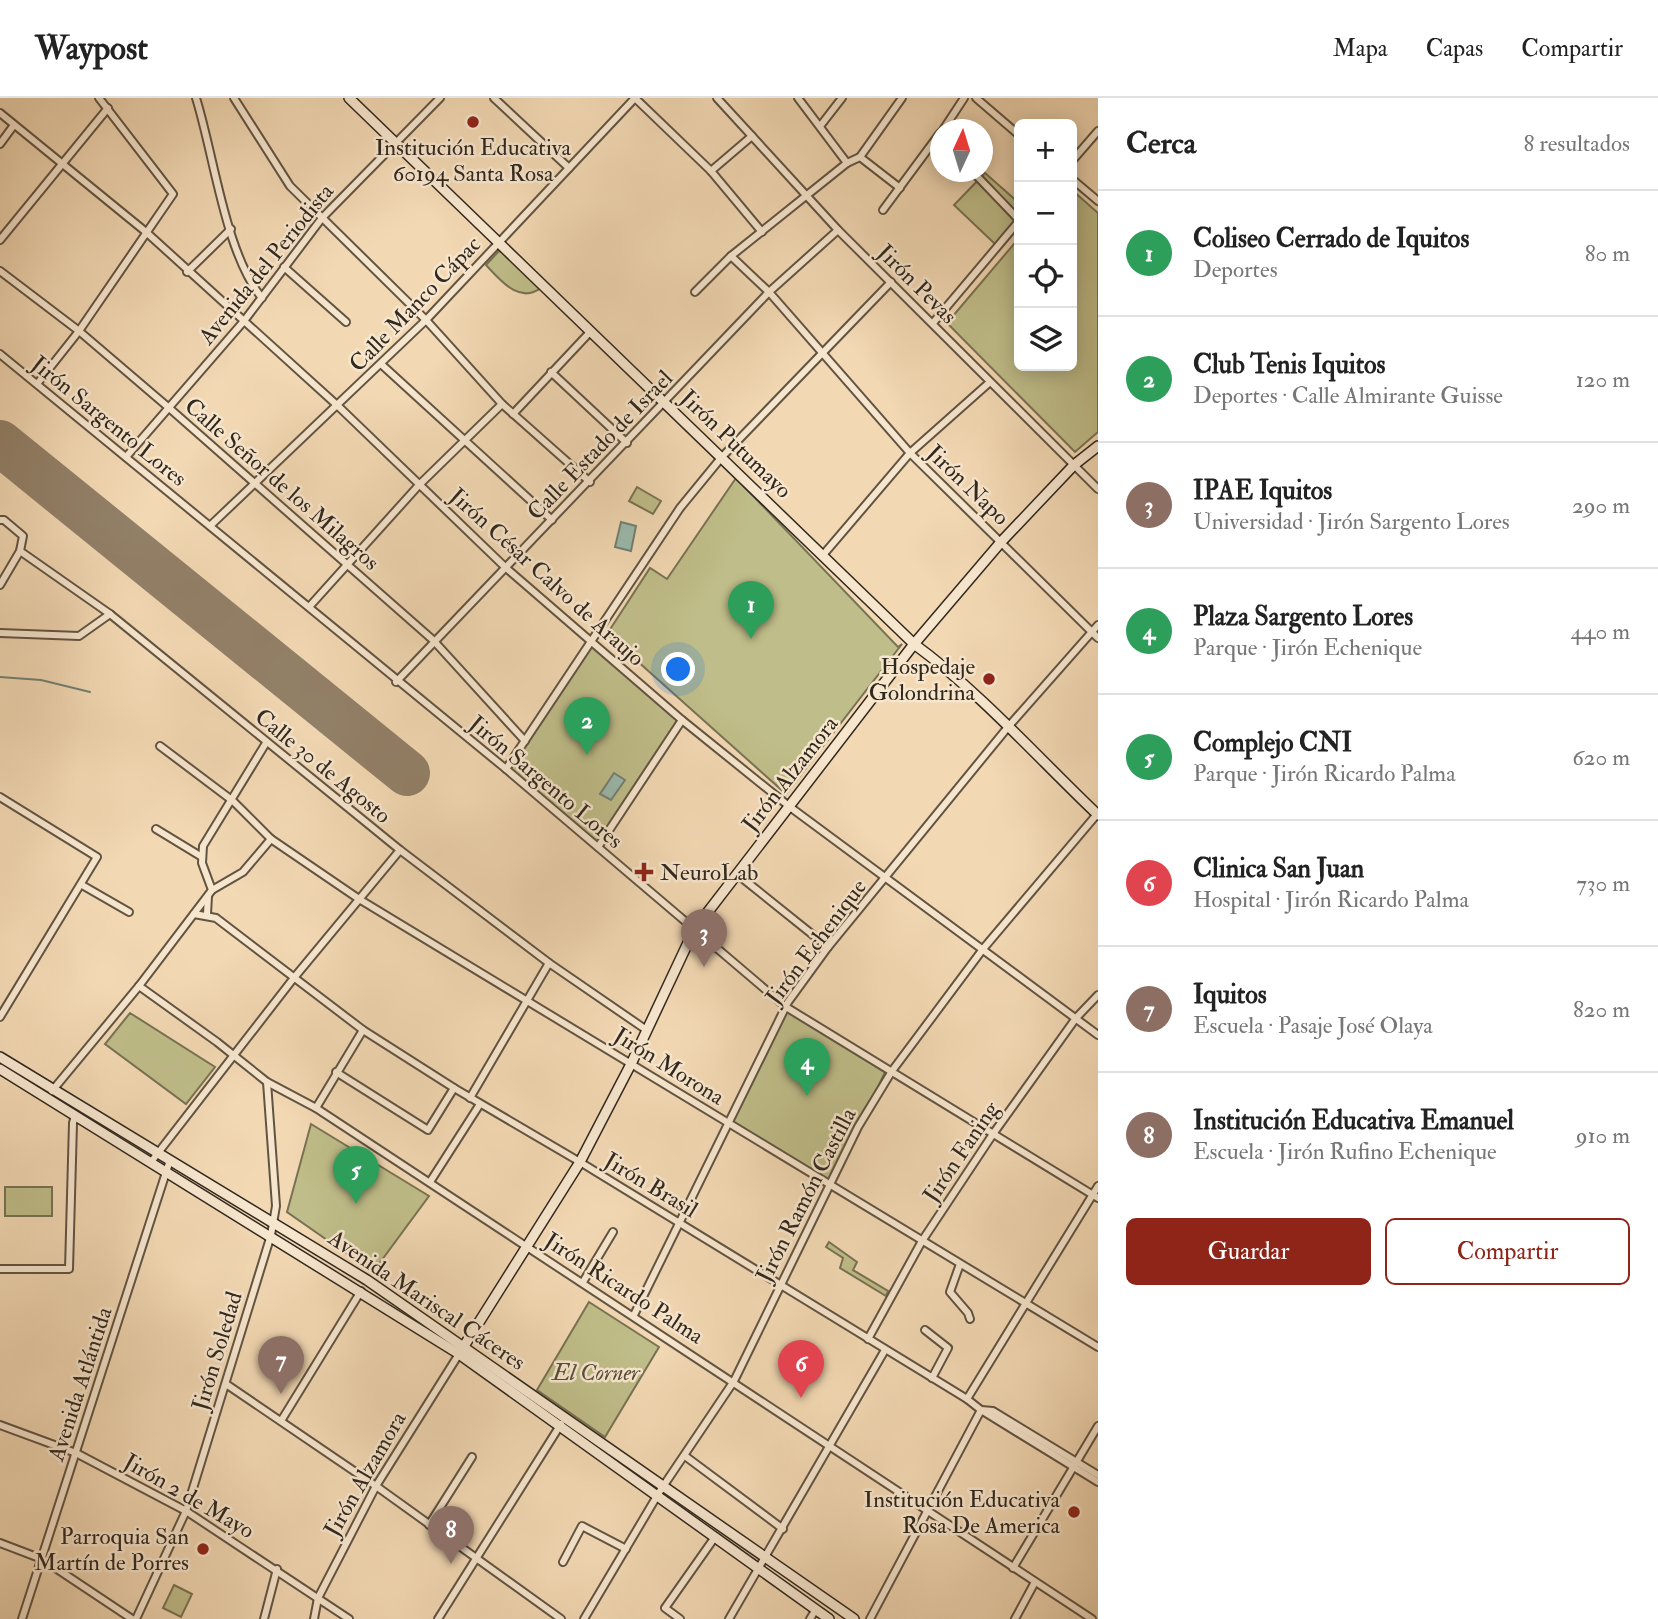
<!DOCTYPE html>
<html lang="es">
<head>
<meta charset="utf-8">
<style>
  body { margin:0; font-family:"IM FELL Double Pica",serif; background:#f6f6f6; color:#222 }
  .controls { position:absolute; right:21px; top:21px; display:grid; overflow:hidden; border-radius:10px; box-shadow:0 4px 18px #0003 }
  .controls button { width:63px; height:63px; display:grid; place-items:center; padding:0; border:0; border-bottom:2px solid #e0e0e0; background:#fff; color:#222; font:35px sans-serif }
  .compass { position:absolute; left:930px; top:21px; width:63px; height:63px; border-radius:50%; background:#fff; box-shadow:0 4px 18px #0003; rotate:4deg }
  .you { position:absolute; left:679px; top:572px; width:24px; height:24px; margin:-18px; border:5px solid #fff; border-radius:50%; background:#1a73e8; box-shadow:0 0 0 10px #1a73e833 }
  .badge { display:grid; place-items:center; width:46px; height:46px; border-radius:50%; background:#8f2418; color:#fff; font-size:23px; font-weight:700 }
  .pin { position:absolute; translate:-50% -58px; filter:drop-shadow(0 2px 4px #0008) }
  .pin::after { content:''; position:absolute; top:37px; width:24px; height:21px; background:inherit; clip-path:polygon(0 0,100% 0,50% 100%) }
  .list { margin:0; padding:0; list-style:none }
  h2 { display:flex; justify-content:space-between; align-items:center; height:91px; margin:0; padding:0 28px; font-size:30px }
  h2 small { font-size:23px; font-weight:400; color:#767676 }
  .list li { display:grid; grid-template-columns:46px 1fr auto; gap:21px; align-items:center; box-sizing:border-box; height:126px; padding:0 28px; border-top:2px solid #e0e0e0 }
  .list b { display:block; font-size:26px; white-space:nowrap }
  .list p { margin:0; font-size:23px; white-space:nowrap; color:#767676 }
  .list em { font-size:23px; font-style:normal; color:#767676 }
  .actions { display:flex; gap:14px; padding:21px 28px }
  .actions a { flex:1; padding:16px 0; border:2px solid #8f2418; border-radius:10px; text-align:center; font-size:24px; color:#8f2418 }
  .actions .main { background:#8f2418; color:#fff }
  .icon { flex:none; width:38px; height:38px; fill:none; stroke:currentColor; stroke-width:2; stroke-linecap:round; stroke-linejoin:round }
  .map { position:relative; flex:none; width:1098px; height:1521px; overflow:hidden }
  header { display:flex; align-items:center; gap:42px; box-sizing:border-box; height:98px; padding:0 35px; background:#fff; border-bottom:2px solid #e0e0e0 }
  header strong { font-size:33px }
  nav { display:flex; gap:38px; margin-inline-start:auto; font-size:24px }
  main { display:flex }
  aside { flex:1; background:#fff }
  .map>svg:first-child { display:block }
</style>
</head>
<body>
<header>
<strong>Waypost</strong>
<nav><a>Mapa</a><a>Capas</a><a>Compartir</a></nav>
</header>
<main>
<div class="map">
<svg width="1098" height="1521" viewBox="0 0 1098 1521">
  <rect width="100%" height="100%" fill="#f2d8b3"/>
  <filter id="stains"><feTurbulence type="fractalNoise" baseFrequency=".00286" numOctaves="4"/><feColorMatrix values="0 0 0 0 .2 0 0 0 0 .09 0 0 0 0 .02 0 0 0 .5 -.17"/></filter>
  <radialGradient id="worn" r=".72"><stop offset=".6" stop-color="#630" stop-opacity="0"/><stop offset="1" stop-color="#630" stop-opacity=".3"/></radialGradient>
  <g fill="#bfbd89" stroke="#787254" stroke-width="2">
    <polygon points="985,75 1019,105 1019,118 995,146 954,107"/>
    <polygon points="1072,92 1098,115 1098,334 1075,354 947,225 1019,140 1019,268 1072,268"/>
    <path d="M499 153 508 156 542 189C520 207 501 183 486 167Z"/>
    <polygon points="736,380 898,549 902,546 786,696 607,536 650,470 667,481"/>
    <polygon points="637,389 661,403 653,416 629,403"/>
    <polygon points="592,542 682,622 598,749 506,671"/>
    <polygon points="786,909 887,970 831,1088 727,1025"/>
    <polygon points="130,915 215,969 186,1006 105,946"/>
    <polygon points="311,1026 429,1098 373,1174 287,1114"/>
    <rect x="5" y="1089" width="47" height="29"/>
    <polygon points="829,1144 857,1164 853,1172 888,1193 886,1198 840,1170 843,1160 826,1149"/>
    <polygon points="589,1204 659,1249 605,1339 537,1292"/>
    <polygon points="174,1487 192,1496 181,1519 163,1510"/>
  </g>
  <g fill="#9bbaae" stroke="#718074" stroke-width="2">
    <polygon points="621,424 636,428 631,453 615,449"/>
    <polygon points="614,675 625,682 611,702 600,696"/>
  </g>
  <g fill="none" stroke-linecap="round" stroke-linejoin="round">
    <polyline stroke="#718074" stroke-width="2" points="0,579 41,582 90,594"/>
    <polyline stroke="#928068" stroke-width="46" points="0,345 407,675"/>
    <g stroke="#615443" stroke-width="10">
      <g id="street">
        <path d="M196 0C214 57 225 155 262 200"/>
        <polyline points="234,0 290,88 426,222 502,306 590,384"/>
        <polyline points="494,0 569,70"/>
        <polyline points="635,0 711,73 762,134"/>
        <polyline points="717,0 838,132 1098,391"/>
        <polyline points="798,0 847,65"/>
        <polyline points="976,0 1019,37"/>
        <polyline points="0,15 146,134 338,308 505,469 682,622 790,709 1098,937"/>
        <polyline points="821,27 842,0"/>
        <polyline points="943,32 964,0"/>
        <polyline points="0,46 14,27"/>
        <polyline points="860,59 900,90"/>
        <polyline points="1072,63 1098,33"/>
        <polyline points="711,73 752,38"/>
        <polyline points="974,75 1019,122"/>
        <polyline points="1072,81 1098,103"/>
        <polyline points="883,112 940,35"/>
        <polyline points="0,142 108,10"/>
        <polyline points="731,158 769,194 910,355 1098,540"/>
        <polyline points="284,169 346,224"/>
        <polyline points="0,173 79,233 168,309 433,542 525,643"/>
        <polyline points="187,174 231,131"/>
        <polyline points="695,194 731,158 847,65 860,59 902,0"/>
        <polyline points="933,225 1019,123"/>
        <polyline points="0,256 506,671 786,909 1098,1100"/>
        <polyline points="381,266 552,422"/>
        <polyline points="551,274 627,345"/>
        <polyline points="37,286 79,233 173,96 99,0"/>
        <polyline points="513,316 591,233"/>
        <polyline points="126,359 244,223 322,120 440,0"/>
        <polyline points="0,422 4,422 23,438 20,453 110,516 400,752 549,865 645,931"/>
        <polyline points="211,427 426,222 635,0"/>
        <polyline points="823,457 910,355 990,284"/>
        <polyline points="0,487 20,453"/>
        <polyline points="309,509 419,387 502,306"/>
        <polyline points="0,535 79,538 110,516"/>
        <polyline points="396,584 769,194 838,132"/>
        <polyline points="160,648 233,703 271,741 359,801 1098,1249"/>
        <polyline points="506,671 680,410 721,360 891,184"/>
        <polyline points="0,699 97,759 0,919"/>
        <polyline points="156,731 202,759"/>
        <polyline points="598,749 682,622"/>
        <polyline points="737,776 828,849"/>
        <polyline points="82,787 129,814"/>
        <polyline points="212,792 243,774 271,741"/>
        <polyline points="194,816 216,820 363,932 454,990 580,1064 967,1301 981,1312 993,1313 1098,1377"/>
        <polyline points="207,816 208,798"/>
        <polyline points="139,888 217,944 267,984 316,1010 1092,1521"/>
        <polyline points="336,974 428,1032 454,990"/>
        <polyline points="52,993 139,888 212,792 202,765 203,748 266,645"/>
        <polyline points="470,1000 549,865"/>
        <polyline points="316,1010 363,932"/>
        <polyline points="151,1064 293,881 400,752"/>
        <polyline points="430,1084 480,1006"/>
        <polyline points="960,1166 950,1194 968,1215 970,1221"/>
        <polyline points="0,1171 69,1171 73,1025 75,1017"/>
        <polyline points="583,1184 613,1134"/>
        <polyline points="634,1217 788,904 828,849 1008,629 1098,527"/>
        <polyline points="925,1232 948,1250 932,1280"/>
        <polyline points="868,1241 922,1143 993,1036 1076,920 1098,897"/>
        <polyline points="226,1286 376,1388 561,1521"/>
        <polyline points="967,1301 1098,1088"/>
        <polyline points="281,1323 361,1193"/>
        <polyline points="0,1327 76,1355 186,1413 349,1521"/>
        <polyline points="685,1358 783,1431"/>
        <polyline points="429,1427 472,1359"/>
        <polyline points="0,1445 42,1461 132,1521"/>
        <polyline points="563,1464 582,1428 626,1451"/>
        <polyline points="1013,1470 1098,1328"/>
        <polyline points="22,1521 170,1062"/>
        <polyline points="136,1521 186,1413 271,1137 276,1108 267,984"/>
        <polyline points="264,1521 277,1471"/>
        <polyline points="314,1521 318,1500 376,1388 459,1256"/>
        <polyline points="438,1521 561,1326"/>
        <polyline points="584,1521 660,1393 734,1283 858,1029 892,973 983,851 1098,715"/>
        <polyline points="680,1521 665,1510 715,1439"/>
        <polyline points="729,1521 885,1252"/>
        <polyline points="810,1521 816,1511"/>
        <polyline points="870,1521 981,1312 1098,1384"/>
        <polyline points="1015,1521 1035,1484"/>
      </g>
    </g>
    <g stroke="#31281e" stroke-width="12">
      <g id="secondary">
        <path d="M349 0 914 546C981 595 1038 660 1098 717"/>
        <polyline points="0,959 367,1182 854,1521"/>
        <polyline points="0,971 459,1256 829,1521"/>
        <polyline points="459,1256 580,1064 632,964 694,832 914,546 1001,444 1074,367 1098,348"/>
      </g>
    </g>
    <use href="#street" stroke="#f7e6ce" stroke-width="6"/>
    <use href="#secondary" stroke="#f7e6ce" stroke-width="9"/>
  </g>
  <g fill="#8f2418" stroke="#f7e6ce" stroke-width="2.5">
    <circle cx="473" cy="24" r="7"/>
    <circle cx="989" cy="581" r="7"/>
    <path d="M640.5 763.5h7v7h7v7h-7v7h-7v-7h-7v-7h7z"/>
    <circle cx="1074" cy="1414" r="7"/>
    <circle cx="203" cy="1451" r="7"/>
  </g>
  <g text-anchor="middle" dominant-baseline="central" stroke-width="5" stroke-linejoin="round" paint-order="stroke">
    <g font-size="23" fill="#31281e" stroke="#f7e6ce" text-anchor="end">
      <text x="473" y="49" text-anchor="middle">Institución Educativa<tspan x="473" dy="26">60194 Santa Rosa</tspan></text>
      <text x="975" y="568">Hospedaje<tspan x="975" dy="26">Golondrina</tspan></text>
      <text x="660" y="774" text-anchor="start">NeuroLab</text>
      <text x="1060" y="1401">Institución Educativa<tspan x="1060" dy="26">Rosa De America</tspan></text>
      <text x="189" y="1438">Parroquia San<tspan x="189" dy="26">Martín de Porres</tspan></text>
    </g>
    <g font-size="23" fill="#31281e" stroke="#f7e6ce">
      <text transform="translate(266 166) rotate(-51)">Avenida del Periodista</text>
      <text transform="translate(917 186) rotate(45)">Jirón Pevas</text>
      <text transform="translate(415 206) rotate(-46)">Calle Manco Cápac</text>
      <text transform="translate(109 323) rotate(39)">Jirón Sargento Lores</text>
      <text transform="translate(736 346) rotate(44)">Jirón Putumayo</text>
      <text transform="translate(600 347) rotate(-46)">Calle Estado de Israel</text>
      <text transform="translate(282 386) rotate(41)">Calle Señor de los Milagros</text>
      <text transform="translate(968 387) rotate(44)">Jirón Napo</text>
      <text transform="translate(547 479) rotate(42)">Jirón César Calvo de Araujo</text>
      <text transform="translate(323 668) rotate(39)">Calle 30 de Agosto</text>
      <text transform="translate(790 676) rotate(-52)">Jirón Alzamora</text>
      <text transform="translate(546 684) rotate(40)">Jirón Sargento Lores</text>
      <text transform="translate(816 844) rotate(-53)">Jirón Echenique</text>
      <text transform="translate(669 968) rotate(32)">Jirón Morona</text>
      <text transform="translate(961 1054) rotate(-56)">Jirón Faning</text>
      <text transform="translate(651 1087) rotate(31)">Jirón Brasil</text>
      <text transform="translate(806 1097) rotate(-63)">Jirón Ramón Castilla</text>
      <text transform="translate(624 1190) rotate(33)">Jirón Ricardo Palma</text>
      <text transform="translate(427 1202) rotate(34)">Avenida Mariscal Cáceres</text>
      <text transform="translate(217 1253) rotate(-73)">Jirón Soledad</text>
      <text transform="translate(80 1286) rotate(-72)">Avenida Atlántida</text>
      <text transform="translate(365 1376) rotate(-60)">Jirón Alzamora</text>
      <text transform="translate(189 1398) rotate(30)">Jirón 2 de Mayo</text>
    </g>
    <g font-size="23" font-style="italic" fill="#544d39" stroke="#f7e6ce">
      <text x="596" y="1274">El Corner</text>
    </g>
  </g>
  <rect width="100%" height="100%" filter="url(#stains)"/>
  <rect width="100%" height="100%" fill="url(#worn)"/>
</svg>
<div class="controls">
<button>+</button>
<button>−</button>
<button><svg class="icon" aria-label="locate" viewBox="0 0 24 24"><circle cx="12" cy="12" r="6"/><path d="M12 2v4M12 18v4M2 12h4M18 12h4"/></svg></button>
<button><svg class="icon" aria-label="layers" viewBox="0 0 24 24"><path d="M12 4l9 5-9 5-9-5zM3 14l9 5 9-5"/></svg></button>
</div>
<svg class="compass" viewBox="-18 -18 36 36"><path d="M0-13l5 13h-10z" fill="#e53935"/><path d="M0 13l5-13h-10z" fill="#767676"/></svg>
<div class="you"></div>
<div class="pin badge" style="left:751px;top:541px;background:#2e9e5b">1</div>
<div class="pin badge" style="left:587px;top:657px;background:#2e9e5b">2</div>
<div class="pin badge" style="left:704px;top:869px;background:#8d6e63">3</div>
<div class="pin badge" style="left:807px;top:998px;background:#2e9e5b">4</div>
<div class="pin badge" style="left:356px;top:1106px;background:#2e9e5b">5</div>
<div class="pin badge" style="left:801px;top:1300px;background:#e0444e">6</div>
<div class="pin badge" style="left:281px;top:1296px;background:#8d6e63">7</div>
<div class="pin badge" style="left:451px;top:1466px;background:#8d6e63">8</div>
</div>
<aside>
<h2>Cerca<small>8 resultados</small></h2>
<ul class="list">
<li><span class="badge" style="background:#2e9e5b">1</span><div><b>Coliseo Cerrado de Iquitos</b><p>Deportes</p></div><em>80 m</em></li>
<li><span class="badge" style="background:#2e9e5b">2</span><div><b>Club Tenis Iquitos</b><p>Deportes · Calle Almirante Guisse</p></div><em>120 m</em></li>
<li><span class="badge" style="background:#8d6e63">3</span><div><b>IPAE Iquitos</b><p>Universidad · Jirón Sargento Lores</p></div><em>290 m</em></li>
<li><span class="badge" style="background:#2e9e5b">4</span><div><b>Plaza Sargento Lores</b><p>Parque · Jirón Echenique</p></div><em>440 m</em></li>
<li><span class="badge" style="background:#2e9e5b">5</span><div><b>Complejo CNI</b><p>Parque · Jirón Ricardo Palma</p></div><em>620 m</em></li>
<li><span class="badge" style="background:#e0444e">6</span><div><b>Clinica San Juan</b><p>Hospital · Jirón Ricardo Palma</p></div><em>730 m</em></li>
<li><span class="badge" style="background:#8d6e63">7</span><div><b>Iquitos</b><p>Escuela · Pasaje José Olaya</p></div><em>820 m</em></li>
<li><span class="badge" style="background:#8d6e63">8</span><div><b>Institución Educativa Emanuel</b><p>Escuela · Jirón Rufino Echenique</p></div><em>910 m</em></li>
</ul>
<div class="actions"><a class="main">Guardar</a><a>Compartir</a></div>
</aside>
</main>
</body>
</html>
